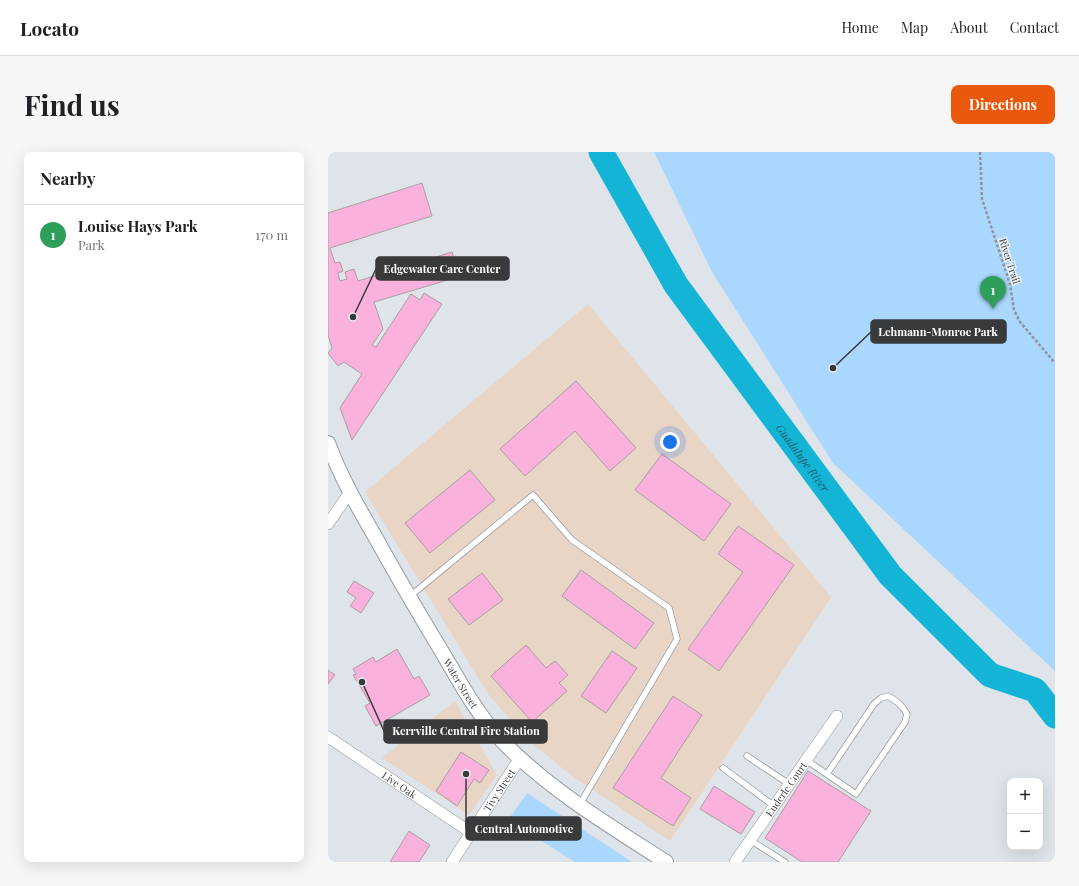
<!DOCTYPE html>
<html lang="en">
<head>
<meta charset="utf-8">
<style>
  body { margin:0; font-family:"Playfair Display",serif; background:#f6f6f6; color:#202124 }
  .controls { position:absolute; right:12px; bottom:12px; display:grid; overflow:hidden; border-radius:8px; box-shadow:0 4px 16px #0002 }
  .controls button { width:36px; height:36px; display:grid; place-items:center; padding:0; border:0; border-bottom:1px solid #e0e0e0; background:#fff; color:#202124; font:20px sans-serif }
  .you { position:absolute; left:342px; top:290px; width:14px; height:14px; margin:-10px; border:3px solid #fff; border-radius:50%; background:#1a73e8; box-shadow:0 0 0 6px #1a73e833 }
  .badge { display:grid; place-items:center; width:26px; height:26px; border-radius:50%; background:#ea580c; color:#fff; font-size:13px; font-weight:700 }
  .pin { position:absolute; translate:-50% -33px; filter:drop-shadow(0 1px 2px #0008) }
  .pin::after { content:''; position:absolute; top:21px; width:14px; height:12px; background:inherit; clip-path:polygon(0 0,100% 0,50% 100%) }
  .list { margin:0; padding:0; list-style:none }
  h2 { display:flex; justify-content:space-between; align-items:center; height:52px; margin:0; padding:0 16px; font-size:17px }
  h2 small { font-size:13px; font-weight:400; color:#757577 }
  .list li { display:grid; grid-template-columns:26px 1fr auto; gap:12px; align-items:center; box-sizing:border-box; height:60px; padding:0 16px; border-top:1px solid #e0e0e0 }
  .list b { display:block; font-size:15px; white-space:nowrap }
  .list p { margin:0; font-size:13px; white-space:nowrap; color:#757577 }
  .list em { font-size:13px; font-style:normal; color:#757577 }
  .map { position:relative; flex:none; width:727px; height:710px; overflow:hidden; border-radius:8px }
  header { display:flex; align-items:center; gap:24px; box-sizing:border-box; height:56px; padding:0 20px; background:#fff; border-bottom:1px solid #e0e0e0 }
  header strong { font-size:19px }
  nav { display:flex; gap:22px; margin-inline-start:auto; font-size:14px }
  .intro { display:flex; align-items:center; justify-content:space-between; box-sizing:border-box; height:96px; padding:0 24px }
  h1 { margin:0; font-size:28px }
  .button { padding:10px 18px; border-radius:8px; background:#ea580c; color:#fff; font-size:14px; font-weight:700 }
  main { display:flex; gap:24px; padding:0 24px }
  aside { flex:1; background:#fff; border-radius:8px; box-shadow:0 4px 16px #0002 }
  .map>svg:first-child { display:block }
</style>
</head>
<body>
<header>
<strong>Locato</strong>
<nav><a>Home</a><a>Map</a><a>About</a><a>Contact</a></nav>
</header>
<div class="intro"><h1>Find us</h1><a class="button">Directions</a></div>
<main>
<aside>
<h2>Nearby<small></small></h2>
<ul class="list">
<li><span class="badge" style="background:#2e9e5b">1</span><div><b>Louise Hays Park</b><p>Park</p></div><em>170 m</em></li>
</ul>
</aside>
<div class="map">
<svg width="727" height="710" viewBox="0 0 727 710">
  <rect width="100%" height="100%" fill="#dee4e9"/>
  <g fill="#e9d5c6">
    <polygon points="260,152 503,445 342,689 244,624 201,589 160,542 37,340"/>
    <polygon points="127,549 169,623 141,663 54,606"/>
  </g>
  <g fill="#aad7fd">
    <polygon points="326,0 727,0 727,519 505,311 384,120"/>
    <polygon points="199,641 304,710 247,710 180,668"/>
  </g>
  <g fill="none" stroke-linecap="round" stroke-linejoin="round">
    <path stroke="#13b4d6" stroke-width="25" id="s1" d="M273 0 348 133 562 423 662 523 707 538 727 564"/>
  </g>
  <g fill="#fab1db" stroke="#a7a0a4">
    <polygon points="94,31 104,64 2,96 7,111 12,110 15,119 10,121 12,129 19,127 17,120 26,117 30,129 124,100 130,117 121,120 123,127 46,150 55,177 44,193 48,195 83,142 92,148 96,141 114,152 24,288 12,256 34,222 16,210 10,214 0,201 4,196 0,183 0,61"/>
    <polygon points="248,229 308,296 282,319 247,279 197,324 172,297"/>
    <polygon points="334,302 403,352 376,389 307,338"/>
    <polygon points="142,318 167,348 102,401 77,371"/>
    <polygon points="410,374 466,413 391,519 360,497 415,420 390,402"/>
    <polygon points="253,418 326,471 307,497 234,444"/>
    <polygon points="154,421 175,448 141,473 120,447"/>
    <polygon points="26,429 46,441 33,461 22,454 28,446 19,440"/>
    <polygon points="198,493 218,516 227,509 240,523 231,531 239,539 204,570 163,524"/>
    <polygon points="69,497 86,527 91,524 102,543 48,574 37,554 42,551 25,523 28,522 25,517 45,505 48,510"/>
    <polygon points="284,499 309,516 278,561 253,544"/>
    <polygon points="0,518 7,523 0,532"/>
    <polygon points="345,544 374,563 333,626 363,646 345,674 285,636"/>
    <polygon points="133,600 161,618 152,631 146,627 129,654 108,639"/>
    <polygon points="480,619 543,659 510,710 474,710 437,686"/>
    <polygon points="386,634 427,660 413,682 372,657"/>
    <polygon points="81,679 102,693 91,710 62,710"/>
  </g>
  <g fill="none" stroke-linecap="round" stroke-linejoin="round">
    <g stroke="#969ba0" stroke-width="7">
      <g id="service">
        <polyline points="81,445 205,343 244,388 341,456 349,487 252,652"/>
        <polyline points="419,604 461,632"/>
        <path d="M478 608 528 642 577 570 579 562C574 553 569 549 560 544L553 546 546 552 499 622"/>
        <polyline points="395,616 446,654"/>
        <polyline points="422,688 457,710"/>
      </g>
    </g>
    <g stroke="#969ba0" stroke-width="12">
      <g id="minor">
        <polyline points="0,372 22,340"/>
        <path id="s2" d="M0 585 142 680"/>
        <path id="s3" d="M124 710 192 606"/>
        <path id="s4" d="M407 710 509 564"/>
      </g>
    </g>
    <g stroke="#969ba0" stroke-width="16">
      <g id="tertiary">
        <path id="s5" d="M0 291C13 326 31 357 49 388 67 421 86 453 105 485 127 520 146 560 175 590 222 638 282 674 338 710"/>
      </g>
    </g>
    <polyline stroke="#909498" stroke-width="2.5" stroke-dasharray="3 2" stroke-linecap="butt" points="652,0 654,47 682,132 686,158 692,170 727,211"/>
    <use href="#service" stroke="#fff" stroke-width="5.5"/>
    <use href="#minor" stroke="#fff" stroke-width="11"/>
    <use href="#tertiary" stroke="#fff" stroke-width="14"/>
  </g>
  <g text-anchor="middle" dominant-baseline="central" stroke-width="3" stroke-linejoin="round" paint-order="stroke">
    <g font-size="10" fill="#383a3c" stroke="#ecf1f6">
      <text transform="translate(682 109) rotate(72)">River Trail</text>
      <text stroke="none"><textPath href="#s5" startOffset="275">Water Street</textPath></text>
      <text stroke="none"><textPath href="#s2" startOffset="86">Live Oak</textPath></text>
      <text stroke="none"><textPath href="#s4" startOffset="89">Enderle Court</textPath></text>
      <text stroke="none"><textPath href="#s3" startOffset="86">Tivy Street</textPath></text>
    </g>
    <g font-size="11" font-style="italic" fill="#1e5765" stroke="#ecf1f6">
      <text stroke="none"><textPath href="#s1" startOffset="367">Guadalupe River</textPath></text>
    </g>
  </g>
  <path fill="none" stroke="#383a3c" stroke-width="1.5" d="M25 165L48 117M505 216L543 180M34 530L56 579M138 622L138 677"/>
  <g fill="#383a3c" stroke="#ecf1f6" stroke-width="1.5">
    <circle cx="25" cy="165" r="4"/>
    <circle cx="505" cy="216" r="4"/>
    <circle cx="34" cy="530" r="4"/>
    <circle cx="138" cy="622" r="4"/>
  </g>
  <g fill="#383a3c" stroke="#383a3c" stroke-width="1.5">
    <rect x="48" y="105" width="133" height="23" rx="4"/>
    <rect x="543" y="168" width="135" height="23" rx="4"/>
    <rect x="56" y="568" width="163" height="23" rx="4"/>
    <rect x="138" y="665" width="115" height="23" rx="4"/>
  </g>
  <g font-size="11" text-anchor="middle" font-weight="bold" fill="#fff">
    <text x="114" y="121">Edgewater Care Center</text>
    <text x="610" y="184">Lehmann-Monroe Park</text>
    <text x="138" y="583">Kerrville Central Fire Station</text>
    <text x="196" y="681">Central Automotive</text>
  </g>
</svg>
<div class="controls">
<button>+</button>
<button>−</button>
</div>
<div class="you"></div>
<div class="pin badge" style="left:665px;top:157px;background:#2e9e5b">1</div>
</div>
</main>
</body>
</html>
